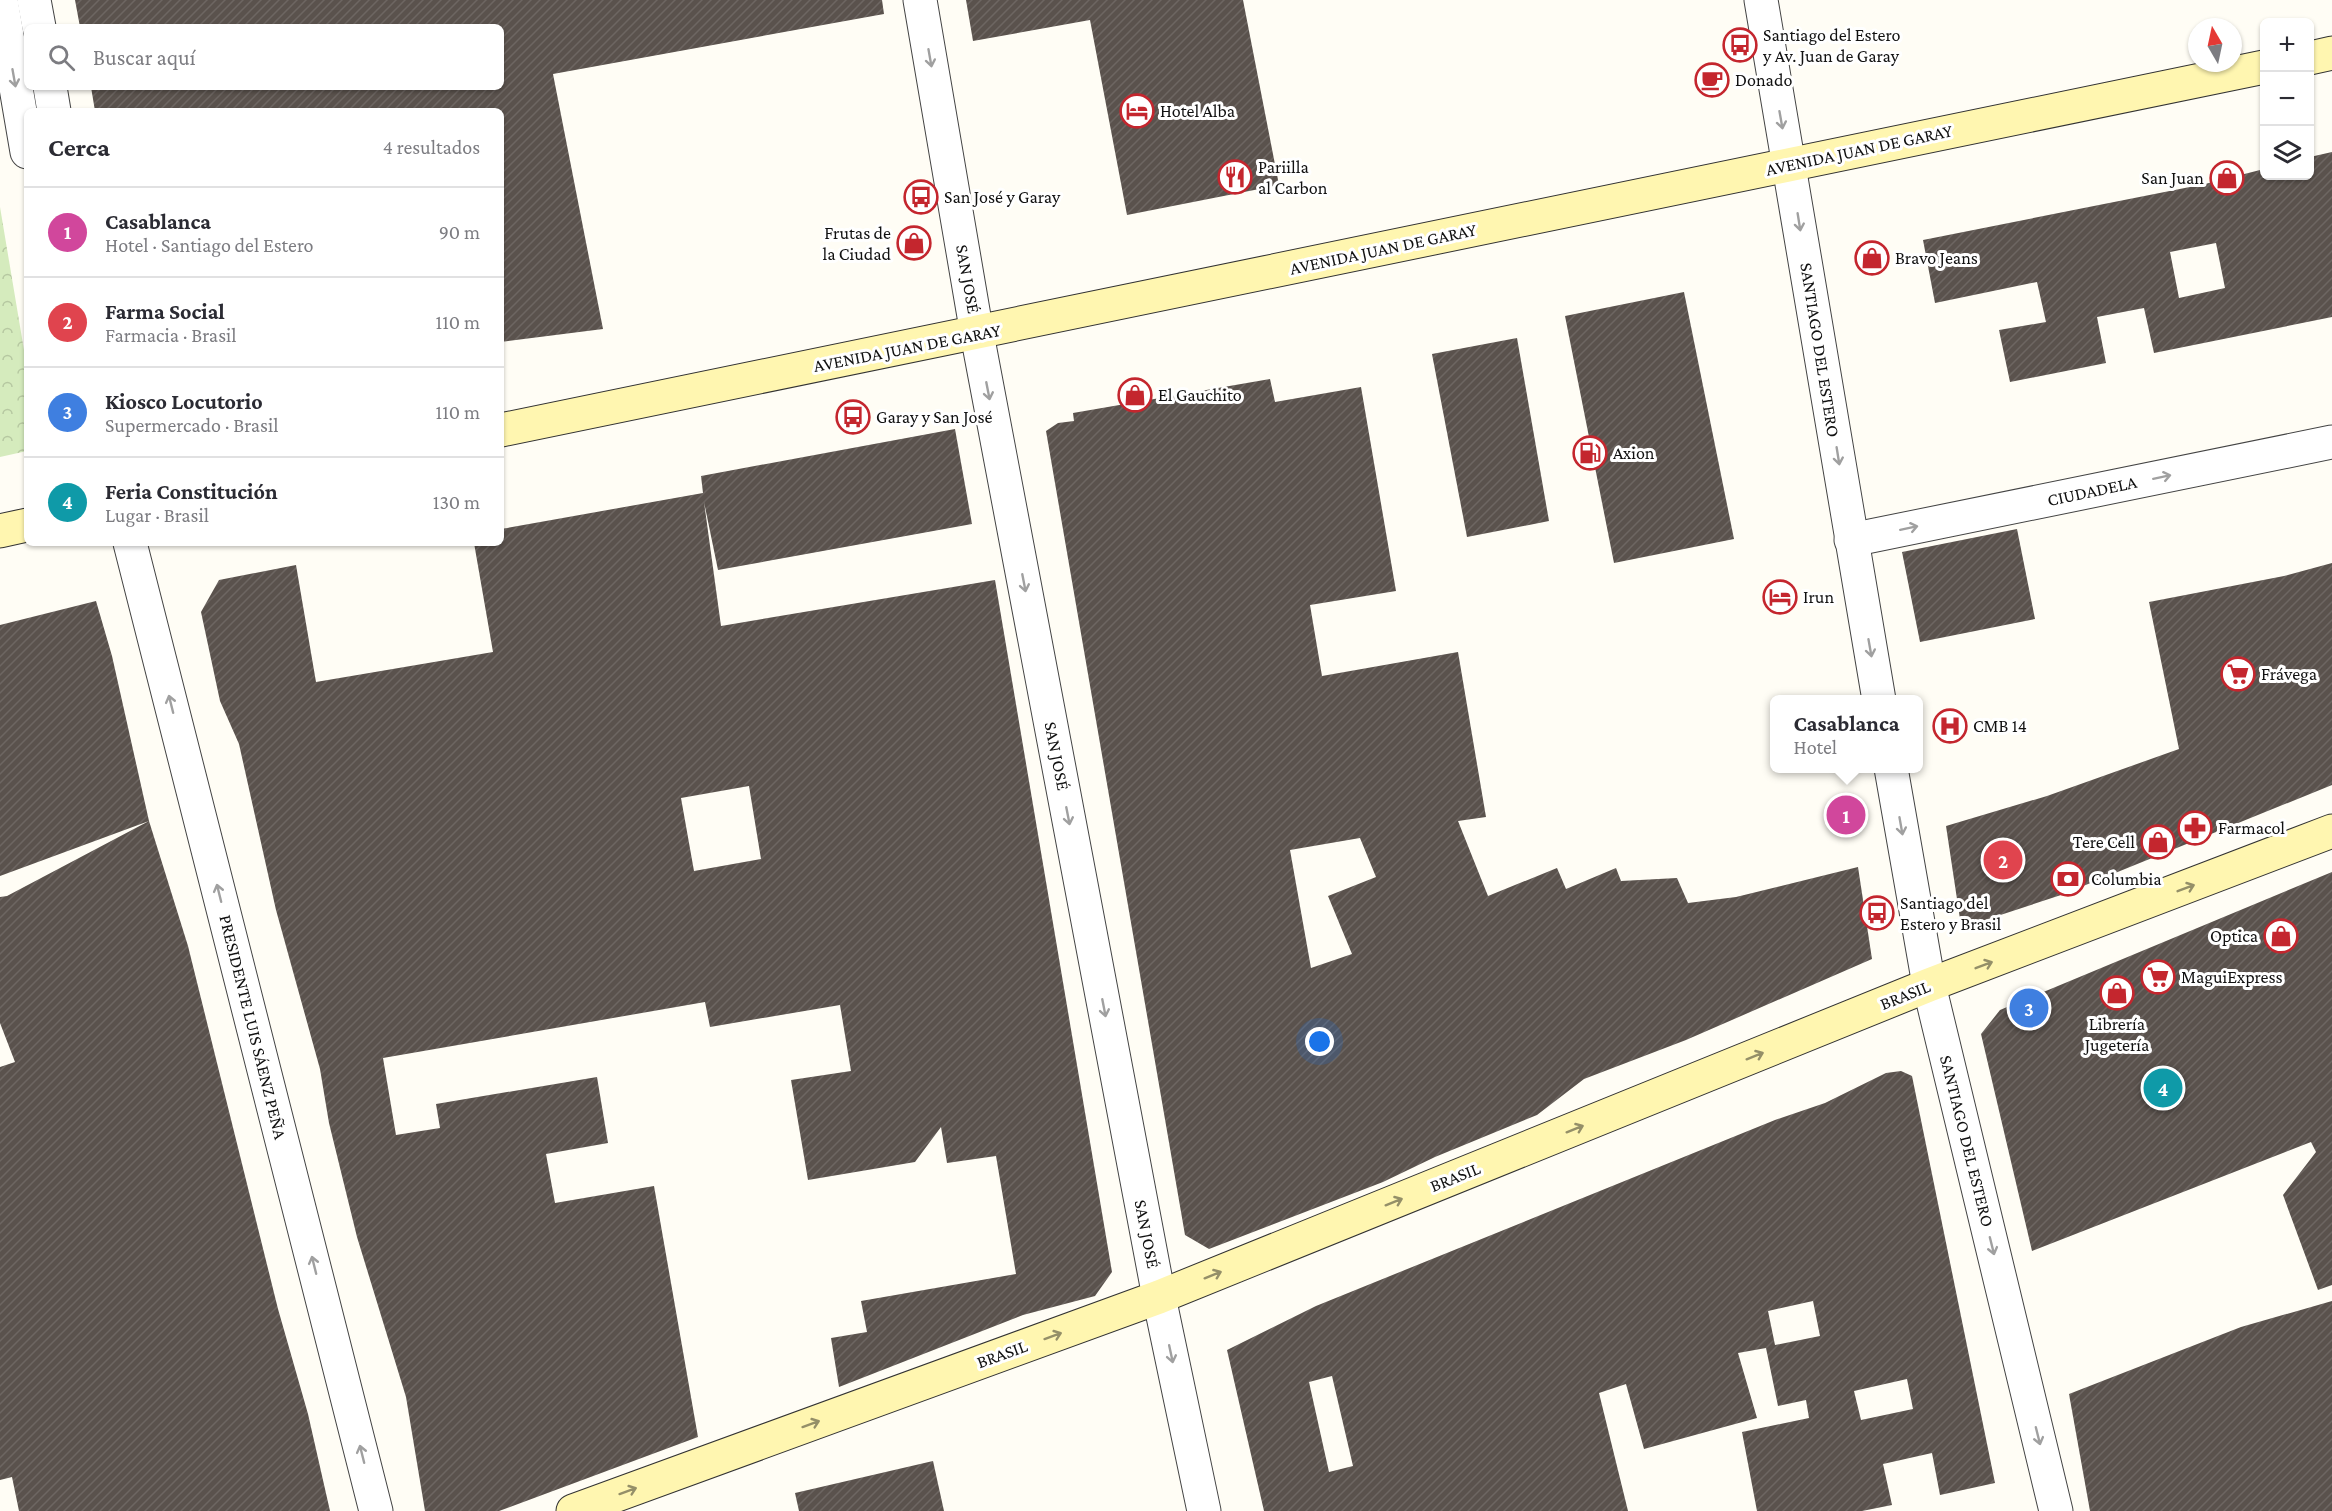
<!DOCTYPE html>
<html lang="es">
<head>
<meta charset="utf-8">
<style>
  body { margin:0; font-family:"Crimson Pro",serif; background:#f2f2f3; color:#2b2b33 }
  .controls { position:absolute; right:18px; top:18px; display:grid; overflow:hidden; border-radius:9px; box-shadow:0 2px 4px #0004 }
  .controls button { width:54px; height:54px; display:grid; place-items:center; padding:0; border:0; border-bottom:2px solid #e1e1e2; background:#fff; color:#2b2b33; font:30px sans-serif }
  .compass { position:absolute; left:2188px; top:18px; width:54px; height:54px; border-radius:50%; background:#fff; box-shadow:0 2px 4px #0004; rotate:351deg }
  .you { position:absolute; left:1320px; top:1042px; width:21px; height:21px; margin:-15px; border:4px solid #fff; border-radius:50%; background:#1a73e8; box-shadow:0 0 0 9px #1a73e833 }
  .badge { display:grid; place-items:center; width:39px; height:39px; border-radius:50%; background:#db2777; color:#fff; font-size:20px; font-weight:700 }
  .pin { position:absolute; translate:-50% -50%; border:3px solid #fff; box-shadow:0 2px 6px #0006 }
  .popup { position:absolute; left:1770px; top:695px; width:153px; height:78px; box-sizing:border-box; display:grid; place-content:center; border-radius:9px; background:#fff; filter:drop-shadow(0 2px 4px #0005); font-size:20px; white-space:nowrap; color:#7c7c81 }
  .popup b { font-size:22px; color:#2b2b33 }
  .popup::after { content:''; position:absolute; left:50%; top:100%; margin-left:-12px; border:12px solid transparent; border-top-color:#fff }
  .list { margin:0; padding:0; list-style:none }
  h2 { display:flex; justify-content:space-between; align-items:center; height:78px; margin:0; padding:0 24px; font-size:26px }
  h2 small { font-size:20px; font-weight:400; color:#7c7c81 }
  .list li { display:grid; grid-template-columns:39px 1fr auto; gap:18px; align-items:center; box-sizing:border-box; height:90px; padding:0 24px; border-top:2px solid #e1e1e2 }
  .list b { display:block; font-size:22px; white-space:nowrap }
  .list p { margin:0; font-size:20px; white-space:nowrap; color:#7c7c81 }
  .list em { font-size:20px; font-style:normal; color:#7c7c81 }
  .icon { flex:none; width:33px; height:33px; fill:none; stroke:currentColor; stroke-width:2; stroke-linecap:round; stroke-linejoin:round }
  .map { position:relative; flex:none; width:2332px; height:1511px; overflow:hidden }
  .search { position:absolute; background:#fff; box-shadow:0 2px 4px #0004; left:24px; top:24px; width:480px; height:66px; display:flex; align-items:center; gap:15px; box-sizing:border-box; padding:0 21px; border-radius:9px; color:#7c7c81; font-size:22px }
  .panel { position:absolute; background:#fff; box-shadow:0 2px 4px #0004; left:24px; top:108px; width:480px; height:438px; border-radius:9px }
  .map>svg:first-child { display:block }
</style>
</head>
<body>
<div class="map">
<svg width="2332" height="1511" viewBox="0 0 2332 1511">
  <defs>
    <pattern id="park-crowns" width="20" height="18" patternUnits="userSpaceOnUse" patternTransform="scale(1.5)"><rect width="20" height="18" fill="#d5ebbd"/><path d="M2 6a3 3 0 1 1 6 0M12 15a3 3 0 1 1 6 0" fill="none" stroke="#b6c8a1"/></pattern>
    <pattern id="building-hatch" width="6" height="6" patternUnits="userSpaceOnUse" patternTransform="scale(1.5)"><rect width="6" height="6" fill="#5a524d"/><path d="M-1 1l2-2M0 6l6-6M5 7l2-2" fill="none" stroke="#6d6662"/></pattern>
  </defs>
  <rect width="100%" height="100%" fill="#fffdf5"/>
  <polygon fill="url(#park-crowns)" points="0,207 27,368 27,451 0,457"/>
  <g fill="url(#building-hatch)" fill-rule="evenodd">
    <polygon points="75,0 882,0 884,14 553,74 603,329 501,342 501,111 95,111 91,87 501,87 501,27 80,27"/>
    <polygon points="966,0 1243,0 1279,185 1127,215 1090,20 973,41"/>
    <path d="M2332 152V317L2154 353 2144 308 2097 317 2106 363 2010 382 1999 330 2046 322 2037 282 1935 303 1923 240 2205 184 2264 169V176H2310V157ZM2216 243 2225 288 2179 298 2170 252Z"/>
    <polygon points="1684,292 1734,539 1614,563 1565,316"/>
    <polygon points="1517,338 1549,521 1467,537 1432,354"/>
    <path d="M1270 379 1275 402 1361 387 1396 591 1310 605 1322 676 1458 652 1486 817 1458 821 1488 896 1557 868 1566 889 1616 868 1621 881 1677 878 1688 903 1736 897 1858 867 1872 959 1686 1040 1584 1079 1537 1115 1435 1157 1383 1182 1209 1249 1185 1235 1046 431 1058 423 1074 421 1073 413ZM1360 838 1376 877 1328 896 1352 954 1311 968 1290 850Z"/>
    <path d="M955 429 972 524 718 570 704 502 721 626 995 580 1112 1272 1095 1296 1023 1315 839 1387 831 1338 867 1332 861 1301 1016 1274 996 1156 947 1163 941 1127 915 1162 808 1180 791 1080 851 1071 840 1005 710 1027 705 1002 383 1058 396 1135 440 1128 436 1104 597 1077 608 1143 546 1154 555 1203 654 1186 698 1437 499 1511H425L406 1397 357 1237 329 1123 320 1069 276 910 239 744 220 701 201 612 219 580 296 565 316 682 493 652 474 543H501V529L703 493 701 476ZM749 786 761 859 694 871 681 798Z"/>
    <polygon points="2017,529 2035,619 1920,642 1902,552"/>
    <polygon points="2332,563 2332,785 2061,895 1976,923 1960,919 1946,826 2047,796 2179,749 2149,602 2284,576"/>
    <polygon points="96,601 112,656 149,821 188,946 278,1309 308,1414 330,1511 19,1511 12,1477 0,1480 0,1067 15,1062 0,1023 0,897 7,896 149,821 0,876 0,625"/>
    <polygon points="2332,872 2332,1285 2318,1290 2283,1195 2316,1152 2311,1142 2032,1251 1981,1034 2000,1010"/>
    <path d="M1901 1071 1912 1076 1995 1483 1940 1495 1932 1453 1883 1464 1892 1505 1862 1511H1757L1742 1432 1809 1418 1806 1400 1778 1406 1766 1348 1738 1353 1757 1418 1644 1449 1626 1384 1599 1393 1628 1511H1264L1227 1350 1316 1306 1775 1120 1825 1103 1886 1073ZM1813 1301 1820 1336 1775 1345 1768 1311ZM1332 1376 1353 1466 1329 1472 1309 1382ZM1907 1379 1913 1409 1861 1420 1854 1391Z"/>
    <polygon points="2332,1301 2332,1511 2090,1511 2069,1394 2241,1327"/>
    <polygon points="933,1461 944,1511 799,1511 795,1493"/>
  </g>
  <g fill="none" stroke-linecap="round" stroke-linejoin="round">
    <g stroke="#444" stroke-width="35">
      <g id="street">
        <polyline points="1,0 27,152"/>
        <polyline points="34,0 39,27"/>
        <polyline points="920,0 977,334 1159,1297 1204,1511"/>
        <polyline points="1761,0 1879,700"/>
        <polyline points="50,87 54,111"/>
        <polyline points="1851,540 2332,442"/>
        <polyline points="130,543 376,1511"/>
        <polyline points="1891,768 1929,985 2056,1511"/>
      </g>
    </g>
    <g stroke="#333" stroke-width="35">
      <g id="secondary">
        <polyline points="2310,58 2332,53"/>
        <polyline points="501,430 2264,67"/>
        <polyline points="0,531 27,525"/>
        <polyline points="573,1511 1159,1297 1929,985 2332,831"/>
      </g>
    </g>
    <use href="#street" stroke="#fff" stroke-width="33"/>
    <use href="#secondary" stroke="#fff6b0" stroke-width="33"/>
  </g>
  <defs><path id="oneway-shaft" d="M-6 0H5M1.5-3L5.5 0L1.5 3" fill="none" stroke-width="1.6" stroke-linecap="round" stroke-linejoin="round" transform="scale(1.5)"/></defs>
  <g stroke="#a0a0a0">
    <use href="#oneway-shaft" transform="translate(930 58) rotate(80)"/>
    <use href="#oneway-shaft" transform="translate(14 78) rotate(80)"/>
    <use href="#oneway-shaft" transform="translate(1781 120) rotate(80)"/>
    <use href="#oneway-shaft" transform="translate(1799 222) rotate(81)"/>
    <use href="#oneway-shaft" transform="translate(988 391) rotate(79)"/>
    <use href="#oneway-shaft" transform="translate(1838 456) rotate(81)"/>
    <use href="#oneway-shaft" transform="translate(2162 477) rotate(-12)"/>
    <use href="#oneway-shaft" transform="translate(1909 528) rotate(-12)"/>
    <use href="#oneway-shaft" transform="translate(1024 583) rotate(79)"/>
    <use href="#oneway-shaft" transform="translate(1870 648) rotate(80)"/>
    <use href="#oneway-shaft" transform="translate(171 704) rotate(-104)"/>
    <use href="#oneway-shaft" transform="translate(1068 816) rotate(79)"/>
    <use href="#oneway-shaft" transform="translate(1901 826) rotate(80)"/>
    <use href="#oneway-shaft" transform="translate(219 893) rotate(-104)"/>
    <use href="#oneway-shaft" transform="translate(1104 1008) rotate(79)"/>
    <use href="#oneway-shaft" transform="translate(1992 1246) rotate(76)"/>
    <use href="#oneway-shaft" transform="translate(314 1265) rotate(-104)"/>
    <use href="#oneway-shaft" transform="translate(1171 1354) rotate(78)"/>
    <use href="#oneway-shaft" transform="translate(2038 1436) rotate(76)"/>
    <use href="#oneway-shaft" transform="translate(362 1454) rotate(-104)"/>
  </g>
  <g stroke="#948f68">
    <use href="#oneway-shaft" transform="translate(2186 888) rotate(-21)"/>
    <use href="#oneway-shaft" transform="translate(1984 965) rotate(-21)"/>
    <use href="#oneway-shaft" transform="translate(1755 1056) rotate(-22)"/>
    <use href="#oneway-shaft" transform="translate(1575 1129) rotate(-22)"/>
    <use href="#oneway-shaft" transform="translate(1394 1202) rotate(-22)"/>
    <use href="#oneway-shaft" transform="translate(1213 1275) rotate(-22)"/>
    <use href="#oneway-shaft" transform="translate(1053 1336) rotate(-20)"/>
    <use href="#oneway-shaft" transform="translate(811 1424) rotate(-20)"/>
    <use href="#oneway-shaft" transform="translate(628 1491) rotate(-20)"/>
  </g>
  <defs>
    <g id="bus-ring" transform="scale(1.725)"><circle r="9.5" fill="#fff" stroke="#c4262e" stroke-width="1.5"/><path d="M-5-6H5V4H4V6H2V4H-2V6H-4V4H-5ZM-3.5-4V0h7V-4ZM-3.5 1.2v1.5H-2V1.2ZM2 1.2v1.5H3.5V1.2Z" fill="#c4262e"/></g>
    <g id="cafe-ring" transform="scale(1.725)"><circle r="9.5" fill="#fff" stroke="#c4262e" stroke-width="1.5"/><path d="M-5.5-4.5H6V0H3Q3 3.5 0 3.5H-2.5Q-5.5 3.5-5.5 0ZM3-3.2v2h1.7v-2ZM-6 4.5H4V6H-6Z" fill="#c4262e"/></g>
    <g id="hotel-ring" transform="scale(1.725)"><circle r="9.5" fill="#fff" stroke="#c4262e" stroke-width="1.5"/><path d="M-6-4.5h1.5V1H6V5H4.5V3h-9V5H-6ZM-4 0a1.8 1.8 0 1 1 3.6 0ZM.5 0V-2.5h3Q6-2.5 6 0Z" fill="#c4262e"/></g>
    <g id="restaurant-ring" transform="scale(1.725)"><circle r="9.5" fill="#fff" stroke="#c4262e" stroke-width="1.5"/><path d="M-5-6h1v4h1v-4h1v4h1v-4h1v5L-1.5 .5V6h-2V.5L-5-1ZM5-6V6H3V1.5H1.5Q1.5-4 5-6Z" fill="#c4262e"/></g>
    <g id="shop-ring" transform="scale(1.725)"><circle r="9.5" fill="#fff" stroke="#c4262e" stroke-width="1.5"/><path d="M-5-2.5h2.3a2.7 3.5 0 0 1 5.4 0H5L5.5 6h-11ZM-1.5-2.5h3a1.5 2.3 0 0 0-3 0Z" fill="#c4262e"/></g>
    <g id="fuel-ring" transform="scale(1.725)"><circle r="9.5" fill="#fff" stroke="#c4262e" stroke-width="1.5"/><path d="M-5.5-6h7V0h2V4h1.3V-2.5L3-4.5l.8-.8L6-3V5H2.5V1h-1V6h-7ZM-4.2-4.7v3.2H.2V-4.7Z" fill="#c4262e"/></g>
    <g id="supermarket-ring" transform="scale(1.725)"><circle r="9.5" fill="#fff" stroke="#c4262e" stroke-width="1.5"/><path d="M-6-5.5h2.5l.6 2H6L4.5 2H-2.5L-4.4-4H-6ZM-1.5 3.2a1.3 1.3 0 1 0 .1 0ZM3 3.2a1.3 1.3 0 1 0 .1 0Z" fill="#c4262e"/></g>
    <g id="hospital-ring" transform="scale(1.725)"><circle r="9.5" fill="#fff" stroke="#c4262e" stroke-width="1.5"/><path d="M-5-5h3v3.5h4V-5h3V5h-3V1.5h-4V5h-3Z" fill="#c4262e"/></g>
    <g id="pharmacy-ring" transform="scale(1.725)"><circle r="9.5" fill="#fff" stroke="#c4262e" stroke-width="1.5"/><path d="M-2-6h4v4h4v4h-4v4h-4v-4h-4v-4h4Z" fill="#c4262e"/></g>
    <g id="bank-ring" transform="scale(1.725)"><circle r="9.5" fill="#fff" stroke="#c4262e" stroke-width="1.5"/><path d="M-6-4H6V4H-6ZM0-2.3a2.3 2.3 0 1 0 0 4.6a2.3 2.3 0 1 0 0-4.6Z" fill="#c4262e"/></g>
  </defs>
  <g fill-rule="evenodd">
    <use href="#bus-ring" x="1740" y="45"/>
    <use href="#cafe-ring" x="1712" y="80"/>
    <use href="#hotel-ring" x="1137" y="111"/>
    <use href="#restaurant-ring" x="1235" y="177"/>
    <use href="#shop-ring" x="2227" y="178"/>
    <use href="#bus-ring" x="921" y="197"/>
    <use href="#shop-ring" x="914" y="243"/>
    <use href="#shop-ring" x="1872" y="258"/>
    <use href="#shop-ring" x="1135" y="395"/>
    <use href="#bus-ring" x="853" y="417"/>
    <use href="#fuel-ring" x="1590" y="453"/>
    <use href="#hotel-ring" x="1780" y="597"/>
    <use href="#supermarket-ring" x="2238" y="674"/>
    <use href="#hospital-ring" x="1950" y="726"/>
    <use href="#pharmacy-ring" x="2195" y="828"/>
    <use href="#shop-ring" x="2158" y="842"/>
    <use href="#bank-ring" x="2068" y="879"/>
    <use href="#bus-ring" x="1877" y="913"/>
    <use href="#shop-ring" x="2281" y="936"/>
    <use href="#supermarket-ring" x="2158" y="977"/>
    <use href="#shop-ring" x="2117" y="993"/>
  </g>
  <g text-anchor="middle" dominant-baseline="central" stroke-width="6" stroke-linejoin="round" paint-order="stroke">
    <g font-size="18" fill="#111" stroke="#fff" text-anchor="start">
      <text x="1763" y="35">Santiago del Estero<tspan x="1763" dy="21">y Av. Juan de Garay</tspan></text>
      <text x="1735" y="80">Donado</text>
      <text x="1160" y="111">Hotel Alba</text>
      <text x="1258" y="167">Pariilla<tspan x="1258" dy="21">al Carbon</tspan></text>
      <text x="2204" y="178" text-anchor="end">San Juan</text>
      <text x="944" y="197">San José y Garay</text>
      <text x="891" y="233" text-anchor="end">Frutas de<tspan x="891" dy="21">la Ciudad</tspan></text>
      <text x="1895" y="258">Bravo Jeans</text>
      <text x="1158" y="395">El Gauchito</text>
      <text x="876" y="417">Garay y San José</text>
      <text x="1613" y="453">Axion</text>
      <text x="1803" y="597">Irun</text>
      <text x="2261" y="674">Frávega</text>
      <text x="1973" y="726">CMB 14</text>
      <text x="2218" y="828">Farmacol</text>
      <text x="2135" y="842" text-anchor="end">Tere Cell</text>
      <text x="2091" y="879">Columbia</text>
      <text x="1900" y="903">Santiago del<tspan x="1900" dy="21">Estero y Brasil</tspan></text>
      <text x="2258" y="936" text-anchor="end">Optica</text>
      <text x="2181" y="977">MaguiExpress</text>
      <text x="2117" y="1024" text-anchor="middle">Librería<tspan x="2117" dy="21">Jugetería</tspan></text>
    </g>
    <g font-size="18" fill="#111" stroke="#fff">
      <text transform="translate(1859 150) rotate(-12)">AVENIDA JUAN DE GARAY</text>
      <text transform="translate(1383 249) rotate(-12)">AVENIDA JUAN DE GARAY</text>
      <text transform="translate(968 279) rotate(80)">SAN JOSÉ</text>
      <text transform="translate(907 348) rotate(-11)">AVENIDA JUAN DE GARAY</text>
      <text transform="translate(1820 350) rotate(81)">SANTIAGO DEL ESTERO</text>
      <text transform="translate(2092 491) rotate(-12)">CIUDADELA</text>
      <text transform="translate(1057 756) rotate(79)">SAN JOSÉ</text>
      <text transform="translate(1905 995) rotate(-22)">BRASIL</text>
      <text transform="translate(253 1027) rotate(76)">PRESIDENTE LUIS SÁENZ PEÑA</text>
      <text transform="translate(1967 1141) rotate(76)">SANTIAGO DEL ESTERO</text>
      <text transform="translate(1455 1177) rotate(-22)">BRASIL</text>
      <text transform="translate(1147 1234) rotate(79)">SAN JOSÉ</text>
      <text transform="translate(1002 1354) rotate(-20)">BRASIL</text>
    </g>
  </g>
</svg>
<div class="controls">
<button>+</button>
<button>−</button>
<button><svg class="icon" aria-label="layers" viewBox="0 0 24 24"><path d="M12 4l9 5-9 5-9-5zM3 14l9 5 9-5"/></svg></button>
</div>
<svg class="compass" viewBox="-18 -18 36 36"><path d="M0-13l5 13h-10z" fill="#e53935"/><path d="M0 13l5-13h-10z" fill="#7c7c81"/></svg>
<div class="you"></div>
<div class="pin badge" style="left:1846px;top:815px;background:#d1479c">1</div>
<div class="popup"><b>Casablanca</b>Hotel</div>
<div class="pin badge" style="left:2003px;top:860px;background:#e0444e">2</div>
<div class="pin badge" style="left:2029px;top:1008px;background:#3f7fe0">3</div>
<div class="pin badge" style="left:2163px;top:1088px;background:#0f9aa8">4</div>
<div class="search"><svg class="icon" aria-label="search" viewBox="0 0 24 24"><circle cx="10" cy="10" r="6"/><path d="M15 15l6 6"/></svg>Buscar aquí</div>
<section class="panel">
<h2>Cerca<small>4 resultados</small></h2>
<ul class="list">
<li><span class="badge" style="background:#d1479c">1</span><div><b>Casablanca</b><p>Hotel · Santiago del Estero</p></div><em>90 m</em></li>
<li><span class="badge" style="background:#e0444e">2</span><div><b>Farma Social</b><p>Farmacia · Brasil</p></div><em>110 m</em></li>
<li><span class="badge" style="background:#3f7fe0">3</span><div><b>Kiosco Locutorio</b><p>Supermercado · Brasil</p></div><em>110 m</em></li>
<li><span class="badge" style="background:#0f9aa8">4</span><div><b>Feria Constitución</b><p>Lugar · Brasil</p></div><em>130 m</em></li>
</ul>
</section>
</div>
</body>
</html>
